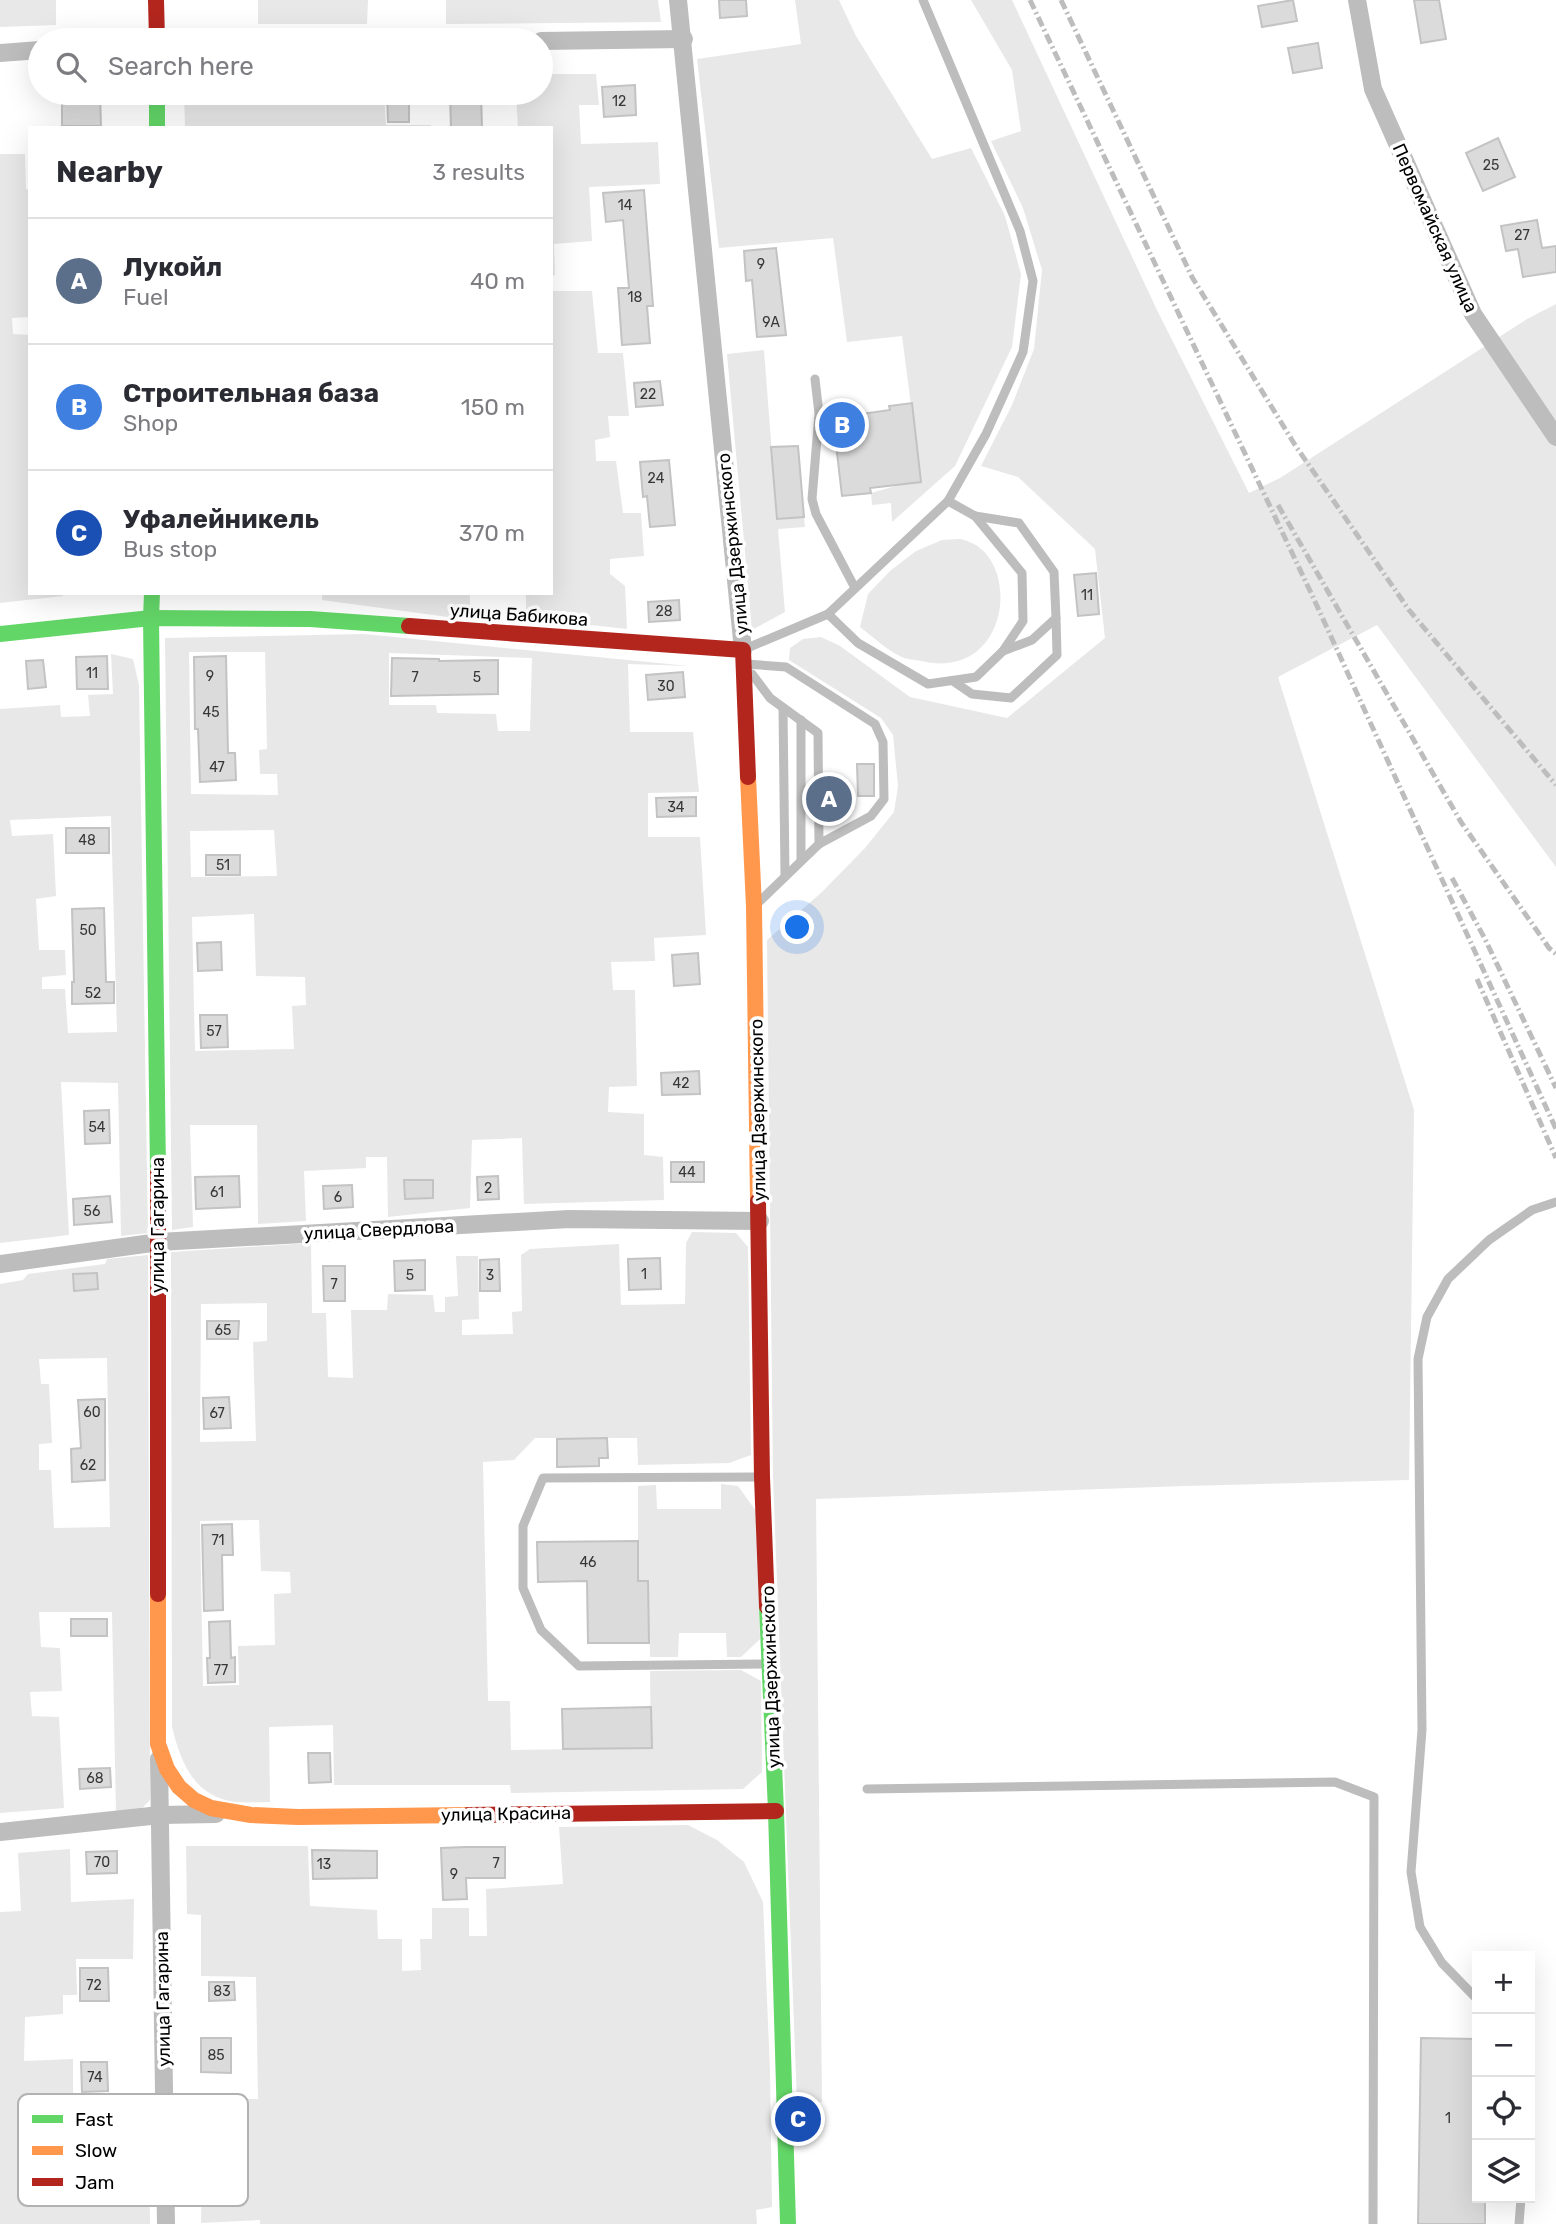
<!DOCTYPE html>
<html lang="en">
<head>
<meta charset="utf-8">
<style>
  body { margin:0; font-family:Rubik,sans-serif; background:#f7f7f7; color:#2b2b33 }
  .controls { position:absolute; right:21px; bottom:21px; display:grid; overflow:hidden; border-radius:0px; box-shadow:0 7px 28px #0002 }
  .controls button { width:63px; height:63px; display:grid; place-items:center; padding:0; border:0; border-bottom:2px solid #e1e1e2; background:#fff; color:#2b2b33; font:35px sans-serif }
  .you { position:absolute; left:798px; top:928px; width:24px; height:24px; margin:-18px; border:5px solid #fff; border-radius:50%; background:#1a73e8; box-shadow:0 0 0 10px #1a73e833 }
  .badge { display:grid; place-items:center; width:46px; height:46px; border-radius:50%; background:#2563eb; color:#fff; font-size:23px; font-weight:700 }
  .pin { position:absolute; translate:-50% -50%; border:4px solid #fff; box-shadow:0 2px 7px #0006 }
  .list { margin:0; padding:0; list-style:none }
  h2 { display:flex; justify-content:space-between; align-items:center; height:91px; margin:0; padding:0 28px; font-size:30px }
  h2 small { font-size:23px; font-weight:400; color:#7c7c81 }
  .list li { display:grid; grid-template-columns:46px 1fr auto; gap:21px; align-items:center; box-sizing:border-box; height:126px; padding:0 28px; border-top:2px solid #e1e1e2 }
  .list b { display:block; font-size:26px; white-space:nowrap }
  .list p { margin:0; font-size:23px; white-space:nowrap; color:#7c7c81 }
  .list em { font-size:23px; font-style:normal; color:#7c7c81 }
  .icon { flex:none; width:38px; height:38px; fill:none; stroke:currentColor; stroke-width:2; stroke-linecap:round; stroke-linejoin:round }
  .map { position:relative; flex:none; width:1556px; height:2224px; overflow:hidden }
  .search { position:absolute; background:#fff; box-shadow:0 7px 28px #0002; left:28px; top:28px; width:525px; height:77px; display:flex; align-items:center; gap:18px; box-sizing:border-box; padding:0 24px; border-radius:38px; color:#7c7c81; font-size:26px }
  .panel { position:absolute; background:#fff; box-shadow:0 7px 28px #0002; left:28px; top:126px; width:525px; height:469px; border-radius:0px }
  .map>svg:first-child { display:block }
</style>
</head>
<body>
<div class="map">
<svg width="1556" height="2224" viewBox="0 0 1556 2224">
  <rect width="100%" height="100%" fill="#fff"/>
  <g fill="#e8e8e8" fill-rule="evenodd">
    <polygon points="0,0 56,0 56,25 0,27"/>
    <polygon points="258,0 368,0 367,24 258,24"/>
    <polygon points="446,0 658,0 661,22 446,24"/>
    <polygon points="795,0 839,0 856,36 932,159 971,148 1005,216 1021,274 1012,347 955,466 892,522 891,503 872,505 871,493 899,485 921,482 902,336 847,342 833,238 719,248 697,59 801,44"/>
    <polygon points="971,0 1012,0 1156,308 1249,493 1280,478 1527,319 1556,304 1556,867 1377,625 1278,677 1414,1110 1409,1480 1185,1486 816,1499 822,2102 797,2103 773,1477 767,940 822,892 865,848 894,812 898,786 893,735 881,718 789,660 790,648 803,639 821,637 840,646 910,697 1007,718 1105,638 1095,549 1018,477 981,466 1012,405 1034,349 1042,270 1023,208 991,141 1021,131 1012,70"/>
    <polygon points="541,74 596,74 599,105 579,105 581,144 658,142 660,184 589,187 592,241 554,244 555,275 551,276 551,128 518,128 516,93 541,93"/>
    <polygon points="184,93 384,93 386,125 431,125 431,128 185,128"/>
    <polygon points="0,154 25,154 26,189 30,190 30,317 12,318 13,334 30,335 30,593 63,593 63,596 0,603"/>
    <polygon points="551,291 592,291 598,353 623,353 629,416 608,416 610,437 595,440 596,461 616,461 623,513 641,513 644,556 610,559 610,574 625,586 627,629 526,618 526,593 551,593"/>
    <polygon points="764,350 777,519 804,517 805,527 778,529 785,612 752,630 727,354"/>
    <path d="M942 540C949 540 958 538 964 540 1022 555 1012 678 926 662 919 660 911 660 904 658 889 652 873 637 860 627L868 594 890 571 916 551Z"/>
    <polygon points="322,593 470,593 470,620 322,600"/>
    <path d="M364 634 689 666 628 664 630 732H693L699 792 648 793V837H700L706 935 654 938 655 961 611 962 613 990H635L637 1086 609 1087 608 1112 644 1114V1155L663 1157 664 1200 524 1204 522 1138 472 1140 470 1208 388 1217 387 1157H366V1168L304 1171 306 1221 258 1224 257 1125H190L193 1227 172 1230 165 638ZM189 652H265L267 749 259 750 260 774H277L278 795 191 794ZM389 653 532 658 530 731H498L496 714 437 713 436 705H389ZM274 830 277 876 191 877 190 831ZM254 914 256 976 305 977 306 1005 292 1006 294 1049 195 1051 192 917Z"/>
    <path d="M111 654 133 659 139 685 148 1233 121 1236 118 1083 61 1082 69 1235 0 1243V709L60 705 61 717 90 716 88 695 113 694ZM111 816 117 1032 68 1033 65 989H42V977L66 975 65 950H39L36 899 56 896 53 834 12 836 10 820Z"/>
    <path d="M692 1232 736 1233 748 1247 751 1455 729 1463 638 1465 637 1438H535L514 1460 483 1462 488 1701H510L511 1750 651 1748 650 1671 741 1670 761 1681 762 1772 743 1789 511 1793 510 1785H334L333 1725 269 1727 270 1802C259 1802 247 1803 236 1802 194 1797 181 1763 172 1727L171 1252 311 1243 312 1313H326L328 1377 353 1378 351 1310H387L388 1294 433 1295 435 1312H445V1297L458 1296 456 1256H478L479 1319 462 1320V1335L513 1334 512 1312 522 1311 521 1255 530 1249 619 1244 621 1305 685 1304 686 1243ZM267 1303V1341L253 1342 256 1441 200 1442 201 1304ZM259 1520 261 1571 290 1572 291 1593 274 1594 275 1645 238 1646 239 1685 203 1686 200 1521Z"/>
    <path d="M148 1255 150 1800 137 1813H116L112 1612H39L41 1647 60 1648 62 1691 30 1692 32 1716 59 1717 64 1808 0 1813V1284L23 1280 28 1274 105 1264 107 1259ZM107 1358 110 1527 54 1528 51 1470H39V1444L52 1443 49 1384H41L39 1359Z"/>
    <polygon points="721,1484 738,1486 756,1511 760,1639 741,1657 727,1657 726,1633 679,1633 678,1657 650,1657 648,1581 638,1581 638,1486 656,1485 657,1509 721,1509"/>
    <polygon points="688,1825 717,1840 744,1862 763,1902 770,2071 772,2207 756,2210 757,2224 260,2224 260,2220 201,2223 202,2174 246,2172 244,2121 198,2121 199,2099 258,2099 256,1977 201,1976 201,1915 187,1914 186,1846 308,1846 310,1906 377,1910 378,1939 402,1939 402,1971 421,1970 420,1939 432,1939 432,1908 469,1908 469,1936 487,1936 486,1889 563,1884 559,1827"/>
    <polygon points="70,1849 71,1902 134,1899 133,1959 76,1959 77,1995 63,1995 63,2014 25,2017 24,2061 73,2059 73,2118 149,2117 150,2224 0,2224 0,1912 21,1911 18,1853"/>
  </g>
  <g fill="#dbdbdb" stroke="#c3c3c3" stroke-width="2">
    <polygon points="719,0 746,0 747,16 720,18"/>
    <polygon points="1293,0 1297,21 1262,27 1258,6"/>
    <polygon points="1414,0 1439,0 1446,39 1421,43"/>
    <polygon points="1318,43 1322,68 1293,73 1288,48"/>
    <polygon points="635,85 636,115 604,117 602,87"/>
    <polygon points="62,93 100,93 101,126 62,126"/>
    <polygon points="387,93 409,93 409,122 388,122"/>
    <polygon points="450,93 481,93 482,128 451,128"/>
    <polygon points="1498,138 1515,177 1483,191 1466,153"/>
    <polygon points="644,190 653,306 647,306 650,343 622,345 618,288 629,288 623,220 606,222 603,193"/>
    <polygon points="1537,220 1542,248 1556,246 1556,272 1523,277 1518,249 1506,251 1501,226"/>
    <polygon points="776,248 786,335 757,337 752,280 746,281 744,251"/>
    <polygon points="660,381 663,405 636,407 634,383"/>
    <polygon points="912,403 921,482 870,488 871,493 842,496 833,418 890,410 889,406"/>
    <polygon points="798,446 804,517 777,519 771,447"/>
    <polygon points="669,460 675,525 650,527 647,496 643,497 640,462"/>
    <polygon points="1096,573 1099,614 1078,616 1074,575"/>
    <polygon points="679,600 680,620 649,622 648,602"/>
    <polygon points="107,656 108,689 77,689 76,657"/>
    <polygon points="226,656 228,753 235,753 236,780 200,782 198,729 195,729 194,657"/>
    <polygon points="392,658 439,659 439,661 498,660 498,694 391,696"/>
    <polygon points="43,660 46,687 28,689 26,661"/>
    <polygon points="683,672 685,697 648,700 646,675"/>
    <polygon points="857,764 874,764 874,796 858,796"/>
    <polygon points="696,797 696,816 657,817 656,798"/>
    <rect x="66" y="828" width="43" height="25"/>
    <rect x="206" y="855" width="34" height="20"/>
    <polygon points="104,908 106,982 114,982 114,1003 72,1004 72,982 74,982 72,909"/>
    <polygon points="221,942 222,970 198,971 197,943"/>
    <polygon points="698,953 700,984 674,986 672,955"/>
    <polygon points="200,1015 227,1015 228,1047 201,1048"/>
    <polygon points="699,1071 700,1094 662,1095 661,1073"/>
    <polygon points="109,1110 110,1143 85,1144 84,1111"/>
    <rect x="671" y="1162" width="33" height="20"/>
    <polygon points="239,1176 240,1207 196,1209 195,1177"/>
    <polygon points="498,1176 499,1199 478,1200 477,1177"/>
    <polygon points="404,1180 433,1180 433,1198 405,1199"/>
    <polygon points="352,1185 353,1207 324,1209 323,1186"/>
    <polygon points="110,1196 112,1222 74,1225 73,1199"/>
    <polygon points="660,1258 661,1289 629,1290 628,1259"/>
    <polygon points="499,1259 500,1291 480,1291 480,1260"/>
    <polygon points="425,1260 425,1290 395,1291 394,1261"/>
    <polygon points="323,1266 345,1266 345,1301 324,1301"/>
    <polygon points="97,1273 98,1289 74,1291 73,1274"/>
    <polygon points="207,1321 239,1321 238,1339 207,1339"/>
    <polygon points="229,1397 231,1428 204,1429 203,1398"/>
    <polygon points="105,1399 105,1480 72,1482 71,1449 81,1448 78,1400"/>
    <polygon points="607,1438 608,1458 599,1458 599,1466 557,1467 557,1439"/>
    <polygon points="232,1524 233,1555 222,1555 223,1610 204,1611 202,1525"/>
    <polygon points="638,1541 638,1581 648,1581 649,1643 588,1643 587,1581 538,1582 537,1542"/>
    <rect x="71" y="1619" width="36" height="17"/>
    <polygon points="230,1621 231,1658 235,1657 235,1682 208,1683 207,1658 210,1658 209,1622"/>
    <polygon points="651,1707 652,1748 563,1749 562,1709"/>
    <polygon points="308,1753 330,1753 331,1782 309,1783"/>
    <polygon points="110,1768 111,1787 80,1789 79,1769"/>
    <polygon points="466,1847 505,1847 505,1878 466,1878 467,1899 443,1900 441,1848"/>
    <polygon points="312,1850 377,1851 377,1878 313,1879"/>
    <polygon points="117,1851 117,1873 87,1874 86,1852"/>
    <polygon points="80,1968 108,1968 109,2001 80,2001"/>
    <polygon points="209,1982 234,1982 235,2000 209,2001"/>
    <polygon points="201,2038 231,2038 231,2073 201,2072"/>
    <polygon points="1421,2038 1477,2039 1477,2198 1485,2198 1485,2224 1418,2224"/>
    <polygon points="81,2062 107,2062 108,2091 82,2092"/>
  </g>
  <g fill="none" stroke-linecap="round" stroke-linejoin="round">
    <g stroke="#bdbdbd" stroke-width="9">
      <polyline points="815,379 819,414 812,499 816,514 855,588"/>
      <polyline points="975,516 1019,523 1054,572 1056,618 1032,640 1003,651"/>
      <polyline points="828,614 858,643 928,684 976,677 1003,651 1023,621 1022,573 975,516 948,501"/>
      <polyline points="745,649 828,614 948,501 986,434 1023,352 1033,281 1020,231 923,0"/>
      <polyline points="746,664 786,667 875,724 883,742 884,799 871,816 819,844 760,901"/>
      <polyline points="752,674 770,698 818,733 819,844"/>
      <polyline points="953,681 972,694 1011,698 1057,655 1056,618"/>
      <polyline points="783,708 785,875"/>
      <polyline points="801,720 801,860"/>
      <polyline points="757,1477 543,1478 523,1526 523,1588 541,1630 579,1666 765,1664"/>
      <polyline points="867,1789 1335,1782 1374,1797 1373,2224"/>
      <polyline points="1477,1999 1442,1963 1420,1927 1411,1872 1422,1730 1418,1359 1427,1317 1448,1279 1489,1240 1532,1210 1556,1202"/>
      <polyline points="1519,2224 1521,2198"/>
    </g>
    <g stroke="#bdbdbd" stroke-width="18">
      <polyline points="678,0 743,650"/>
      <polyline points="1357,0 1373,89 1473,314 1556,437"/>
      <polyline points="541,41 684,39"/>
      <polyline points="0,53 40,50"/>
      <polyline points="0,1264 159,1242 569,1219 760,1221"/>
      <polyline points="159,1759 166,2224"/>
      <polyline points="0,1832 160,1815 216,1814"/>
    </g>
    <g stroke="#63d668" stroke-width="16">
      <polyline points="157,93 157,128"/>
      <polyline points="151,618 152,593"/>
      <polyline points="151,618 158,1173"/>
      <polyline points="0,634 151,618 310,619 409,626"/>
      <polyline points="767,1607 776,1811 788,2224"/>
    </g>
    <g stroke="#ff974d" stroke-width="16">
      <polyline points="748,777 754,907 758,1201"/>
      <polyline points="158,1594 158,1744 167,1769 179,1787 194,1800 211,1808 251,1815 298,1817 468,1815"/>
    </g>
    <g stroke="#b3261e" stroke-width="16">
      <polyline points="156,0 157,40"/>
      <polyline points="409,626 743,650 748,777"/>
      <polyline points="158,1173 158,1594"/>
      <polyline points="758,1201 762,1477 767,1607"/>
      <polyline points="468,1815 776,1811"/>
    </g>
    <g stroke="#bdbdbd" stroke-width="5" stroke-dasharray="10 3.5 2 3.5" stroke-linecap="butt">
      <polyline points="1030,0 1312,595 1556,1129"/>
      <polyline points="1061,0 1192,277 1295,445 1409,610 1556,785"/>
      <polyline points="1278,505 1461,822 1549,948 1556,954"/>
      <polyline points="1452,878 1485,939 1556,1088"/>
      <polyline points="1477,979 1556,1158"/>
    </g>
  </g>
  <g text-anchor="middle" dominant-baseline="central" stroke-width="7" stroke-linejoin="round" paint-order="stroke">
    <g font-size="14" fill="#373737">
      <text x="619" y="101">12</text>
      <text x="1491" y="165">25</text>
      <text x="625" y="205">14</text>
      <text x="1522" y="235">27</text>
      <text x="761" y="264">9</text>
      <text x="635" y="297">18</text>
      <text x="771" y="322">9А</text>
      <text x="648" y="394">22</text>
      <text x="656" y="478">24</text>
      <text x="1087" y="595">11</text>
      <text x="664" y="611">28</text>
      <text x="92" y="673">11</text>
      <text x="210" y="676">9</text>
      <text x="415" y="677">7</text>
      <text x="477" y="677">5</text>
      <text x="666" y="686">30</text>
      <text x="211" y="712">45</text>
      <text x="217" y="767">47</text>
      <text x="676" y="807">34</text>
      <text x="87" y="840">48</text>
      <text x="223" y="865">51</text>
      <text x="88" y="930">50</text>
      <text x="93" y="993">52</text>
      <text x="214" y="1031">57</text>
      <text x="681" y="1083">42</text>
      <text x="97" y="1127">54</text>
      <text x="687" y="1172">44</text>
      <text x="488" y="1188">2</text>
      <text x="217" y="1192">61</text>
      <text x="338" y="1197">6</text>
      <text x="92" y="1211">56</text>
      <text x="644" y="1274">1</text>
      <text x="410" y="1275">5</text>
      <text x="490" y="1275">3</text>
      <text x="334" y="1284">7</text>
      <text x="223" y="1330">65</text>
      <text x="92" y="1412">60</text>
      <text x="217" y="1413">67</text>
      <text x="88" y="1465">62</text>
      <text x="218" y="1540">71</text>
      <text x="588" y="1562">46</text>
      <text x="221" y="1670">77</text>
      <text x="95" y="1778">68</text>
      <text x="102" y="1862">70</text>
      <text x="496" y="1863">7</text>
      <text x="324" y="1864">13</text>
      <text x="454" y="1874">9</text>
      <text x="94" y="1985">72</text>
      <text x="222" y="1991">83</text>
      <text x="216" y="2055">85</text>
      <text x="95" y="2077">74</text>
      <text x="1448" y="2118">1</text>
    </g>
    <g font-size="18" fill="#000" stroke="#fff">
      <text transform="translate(1435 228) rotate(66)">Первомайская улица</text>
      <text transform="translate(733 544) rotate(-96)">улица Дзержинского</text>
      <text transform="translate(519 615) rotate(4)">улица Бабикова</text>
      <text transform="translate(758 1110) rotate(-91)">улица Дзержинского</text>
      <text transform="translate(158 1225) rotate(-90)">улица Гагарина</text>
      <text transform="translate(379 1230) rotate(-3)">улица Свердлова</text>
      <text transform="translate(771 1677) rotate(-92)">улица Дзержинского</text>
      <text transform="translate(506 1814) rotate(-1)">улица Красина</text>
      <text transform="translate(163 1999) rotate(-91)">улица Гагарина</text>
    </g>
  </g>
  <rect x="18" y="2094" width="230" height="112" rx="10" fill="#fff" stroke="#b2b2b2" stroke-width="2"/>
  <rect x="32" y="2115" width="31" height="8" fill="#63d668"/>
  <rect x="32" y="2146" width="31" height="9" fill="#ff974d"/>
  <rect x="32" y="2178" width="31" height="8" fill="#b3261e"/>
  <g font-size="19" fill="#000">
    <text x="75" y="2126">Fast</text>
    <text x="75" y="2157">Slow</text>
    <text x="75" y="2189">Jam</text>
  </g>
</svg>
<div class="controls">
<button>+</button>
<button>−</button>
<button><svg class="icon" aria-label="locate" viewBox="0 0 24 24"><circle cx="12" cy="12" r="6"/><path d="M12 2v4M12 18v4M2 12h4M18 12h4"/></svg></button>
<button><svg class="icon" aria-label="layers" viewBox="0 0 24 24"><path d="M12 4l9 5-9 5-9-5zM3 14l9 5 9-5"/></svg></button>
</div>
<div class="you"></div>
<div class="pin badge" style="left:829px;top:799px;background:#5c6f8a">A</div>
<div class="pin badge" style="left:842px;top:425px;background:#3f7fe0">B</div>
<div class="pin badge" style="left:798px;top:2119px;background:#1a4fb4">C</div>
<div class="search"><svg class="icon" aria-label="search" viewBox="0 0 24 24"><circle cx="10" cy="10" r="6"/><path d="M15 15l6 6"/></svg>Search here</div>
<section class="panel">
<h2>Nearby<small>3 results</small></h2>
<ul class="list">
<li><span class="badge" style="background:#5c6f8a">A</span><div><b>Лукойл</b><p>Fuel</p></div><em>40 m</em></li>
<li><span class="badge" style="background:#3f7fe0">B</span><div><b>Строительная база</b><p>Shop</p></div><em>150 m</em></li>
<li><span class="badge" style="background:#1a4fb4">C</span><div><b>Уфалейникель</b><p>Bus stop</p></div><em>370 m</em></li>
</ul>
</section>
</div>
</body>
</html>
